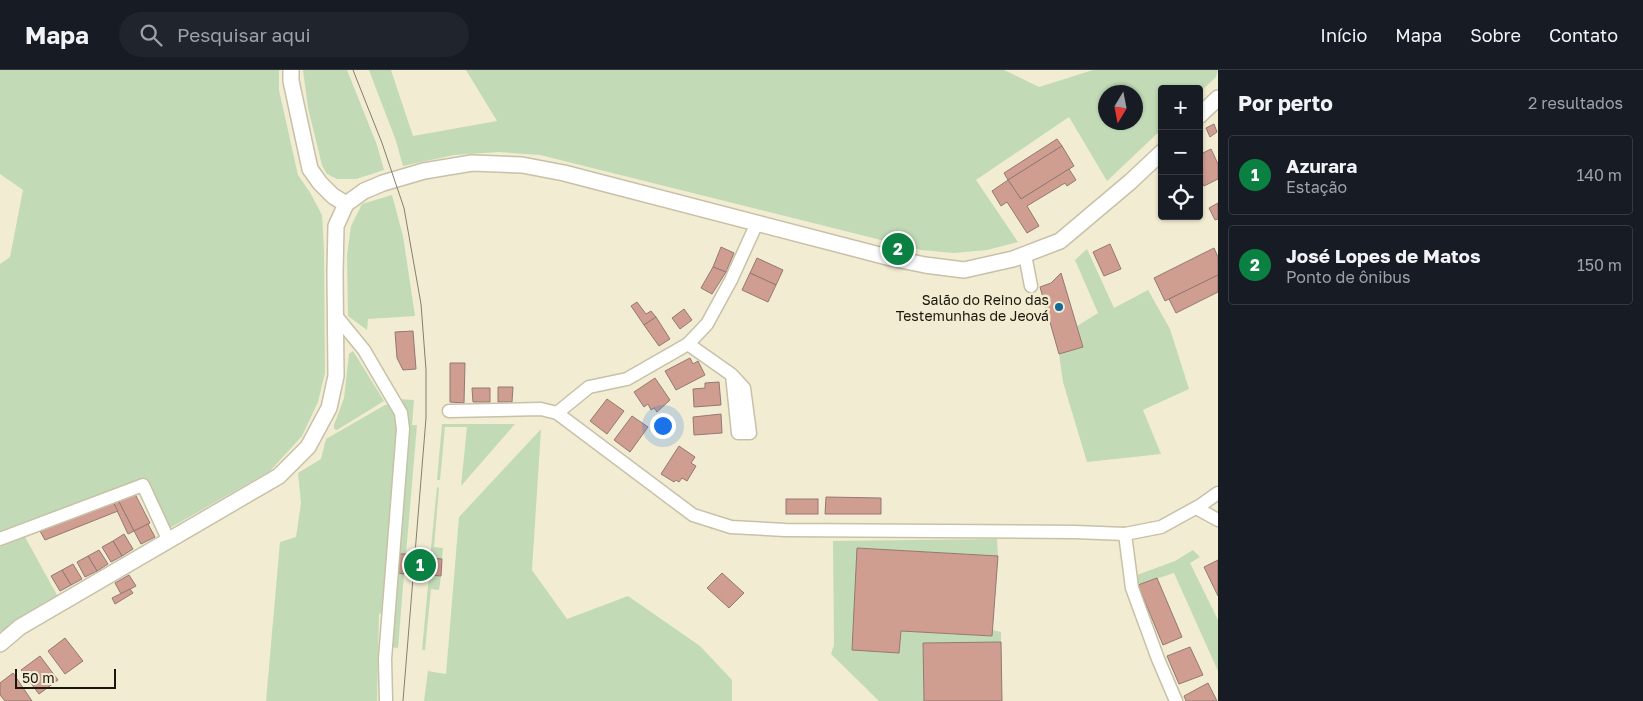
<!DOCTYPE html>
<html lang="pt">
<head>
<meta charset="utf-8">
<style>
  body { margin:0; font-family:"Golos Text",sans-serif; background:#20242c; color:#f1f3f6 }
  .controls { position:absolute; right:15px; top:15px; display:grid; overflow:hidden; border-radius:5px; box-shadow:0 1px 4px #0004 }
  .controls button { width:45px; height:45px; display:grid; place-items:center; padding:0; border:0; border-bottom:1px solid #363941; background:#171b24; color:#f1f3f6; font:25px sans-serif }
  .compass { position:absolute; left:1098px; top:15px; width:45px; height:45px; border-radius:50%; background:#171b24; box-shadow:0 1px 4px #0004; rotate:190deg }
  .scale { position:absolute; left:15px; bottom:12px; width:101px; box-sizing:border-box; padding-left:5px; border:2px solid #19160d; border-top:0; font-size:14px; line-height:18px; white-space:nowrap; color:#19160d; -webkit-text-stroke:4px #f2ecd2; paint-order:stroke }
  .you { position:absolute; left:662px; top:355px; width:18px; height:18px; margin:-12px; border:4px solid #fff; border-radius:50%; background:#1a73e8; box-shadow:0 0 0 8px #1a73e833 }
  .badge { display:grid; place-items:center; width:32px; height:32px; border-radius:50%; background:#0b8043; color:#fff; font-size:16px; font-weight:700 }
  .pin { position:absolute; translate:-50% -50%; border:2px solid #fff; box-shadow:0 1px 5px #0006 }
  .list { margin:0; padding:0; list-style:none }
  h2 { display:flex; justify-content:space-between; align-items:center; height:65px; margin:0; padding:0 20px; font-size:21px }
  h2 small { font-size:16px; font-weight:400; color:#9ea1a6 }
  .list li { display:grid; grid-template-columns:32px 1fr auto; gap:15px; align-items:center; box-sizing:border-box; height:80px; margin:0 10px 10px; padding:0 10px; border:1px solid #363941; border-radius:5px }
  .list b { display:block; font-size:19px; white-space:nowrap }
  .list p { margin:0; font-size:16px; white-space:nowrap; color:#9ea1a6 }
  .list em { font-size:16px; font-style:normal; color:#9ea1a6 }
  .icon { flex:none; width:28px; height:28px; fill:none; stroke:currentColor; stroke-width:2; stroke-linecap:round; stroke-linejoin:round }
  .map { position:relative; flex:none; width:1218px; height:631px; overflow:hidden }
  header { display:flex; align-items:center; gap:30px; box-sizing:border-box; height:70px; padding:0 25px; background:#171b24; border-bottom:1px solid #363941 }
  header strong { font-size:24px }
  nav { display:flex; gap:28px; margin-inline-start:auto; font-size:18px }
  .search { width:350px; height:45px; background:#20242c; display:flex; align-items:center; gap:12px; box-sizing:border-box; padding:0 18px; border-radius:28px; color:#9ea1a6; font-size:19px }
  main { display:flex }
  aside { flex:1; background:#171b24 }
  .map>svg:first-child { display:block }
</style>
</head>
<body>
<header>
<strong>Mapa</strong>
<div class="search"><svg class="icon" aria-label="search" viewBox="0 0 24 24"><circle cx="10" cy="10" r="6"/><path d="M15 15l6 6"/></svg>Pesquisar aqui</div>
<nav><a>Início</a><a>Mapa</a><a>Sobre</a><a>Contato</a></nav>
</header>
<main>
<div class="map">
<svg width="1218" height="631" viewBox="0 0 1218 631">
  <rect width="100%" height="100%" fill="#f2ecd2"/>
  <g fill="#c2dbb6" fill-rule="evenodd">
    <polygon points="0,0 279,0 279,20 298,105 311,124 322,145 324,179 325,303 318,332 302,366 270,401 170,458 145,409 0,465 0,194 10,187 23,120 0,104"/>
    <polygon points="303,0 347,0 377,75 384,100 356,109 337,109 327,104 322,95 308,38"/>
    <path d="M369 0H391L413 66 497 51 466 0H1004L1039 17 1093 0H1218L1216 7 1199 23V19H1162V59L1107 111 1069 47 976 110 1018 172 987 180 954 183 921 180 540 85 499 82 454 85 403 96 396 71ZM1106 22H1136V52H1106Z"/>
    <polygon points="392,125 403,166 415,246 368,249 367,260 348,246 347,185 351,156 362,134"/>
    <polygon points="1087,179 1114,238 1148,220 1170,259 1189,319 1143,340 1161,384 1087,392 1063,312 1059,284 1083,277 1077,256 1098,243 1075,190"/>
    <polygon points="353,281 384,331 337,360 334,359 334,355 344,328 349,284"/>
    <polygon points="398,329 414,330 412,355 417,355 406,484 399,484 398,503 404,504 398,578 391,577 409,369 408,351"/>
    <polygon points="385,335 391,335 396,342 399,362 383,543 379,544 377,631 266,631 280,472 296,467 301,433 298,403 321,389 326,369"/>
    <polygon points="442,354 515,354 461,416 467,357 445,357 440,410 437,410"/>
    <polygon points="541,359 532,500 567,549 628,526 700,576 732,610 732,631 424,631 428,601 446,604 459,447"/>
    <polygon points="437,417 439,418 434,477 443,478 442,489 430,488"/>
    <polygon points="25,467 58,527 0,562 0,477"/>
    <polygon points="997,469 998,486 858,478 852,580 899,583 901,561 992,566 993,560 1001,562 1001,572 923,573 924,631 879,631 831,584 834,575 833,471"/>
    <polygon points="1193,480 1200,487 1190,493 1218,550 1218,601 1174,503 1138,515 1137,505 1175,491"/>
    <polygon points="429,505 441,506 439,520 431,519 425,580 422,580"/>
  </g>
  <g fill="#d09d91" stroke="#937973">
    <polygon points="1214,54 1217,62 1210,67 1206,58"/>
    <polygon points="1057,69 1062,76 1008,110 1004,103"/>
    <polygon points="1062,76 1074,96 1021,129 1008,110"/>
    <polygon points="1211,79 1218,94 1218,109 1204,116 1199,107 1199,85"/>
    <polygon points="1069,99 1076,110 1067,116 1065,113 1027,136 1039,156 1027,163 1007,132 1001,136 992,121 1008,110 1021,129"/>
    <polygon points="1218,133 1218,149 1215,150 1209,138"/>
    <polygon points="1110,174 1121,199 1104,206 1093,182"/>
    <polygon points="721,177 734,183 726,202 713,197"/>
    <polygon points="1214,178 1218,187 1218,205 1165,231 1154,208"/>
    <polygon points="757,188 783,200 776,215 750,203"/>
    <polygon points="713,197 726,202 712,224 701,218"/>
    <polygon points="750,203 776,215 768,232 742,220"/>
    <polygon points="1061,203 1083,277 1059,284 1040,217 1051,213"/>
    <polygon points="1218,205 1218,222 1176,243 1169,229"/>
    <polygon points="637,232 646,244 651,241 656,247 644,255 631,236"/>
    <polygon points="684,239 692,250 680,259 672,248"/>
    <polygon points="656,247 670,269 659,276 644,255"/>
    <polygon points="413,261 416,299 403,300 397,288 395,262"/>
    <polygon points="690,288 693,294 698,291 705,305 676,320 665,301"/>
    <polygon points="450,293 465,293 464,333 450,332"/>
    <polygon points="655,308 670,330 657,342 654,338 651,340 648,334 644,337 634,322"/>
    <polygon points="719,312 721,335 694,337 693,319 705,318 705,313"/>
    <polygon points="498,317 513,317 512,332 498,332"/>
    <polygon points="472,318 490,318 490,332 473,332"/>
    <polygon points="607,329 624,341 607,364 590,351"/>
    <polygon points="721,344 722,363 694,365 693,347"/>
    <polygon points="632,346 648,357 630,382 614,370"/>
    <polygon points="679,376 695,387 691,393 696,396 687,411 682,408 679,412 676,410 674,412 661,404"/>
    <polygon points="135,424 150,453 134,461 118,430"/>
    <polygon points="826,427 881,428 881,444 825,444"/>
    <rect x="786" y="429" width="32" height="15"/>
    <polygon points="118,430 134,461 128,464 113,432"/>
    <polygon points="113,432 118,441 45,470 40,461"/>
    <polygon points="148,454 155,467 141,474 134,461"/>
    <polygon points="124,464 133,479 122,486 113,471"/>
    <polygon points="113,471 122,486 111,492 102,477"/>
    <polygon points="857,478 998,486 992,566 901,561 899,583 852,580"/>
    <polygon points="99,480 108,494 97,501 88,486"/>
    <polygon points="399,484 406,484 404,504 398,503"/>
    <polygon points="88,486 97,501 85,507 77,492"/>
    <polygon points="430,488 442,489 441,506 429,505"/>
    <polygon points="1218,490 1218,526 1204,497"/>
    <polygon points="73,494 82,509 71,515 62,500"/>
    <polygon points="62,500 71,515 60,521 51,506"/>
    <polygon points="722,503 744,523 729,538 707,518"/>
    <polygon points="129,505 136,516 121,524 115,513"/>
    <polygon points="1157,508 1182,567 1163,575 1138,515"/>
    <polygon points="130,519 133,523 115,534 112,528"/>
    <polygon points="65,568 83,591 65,604 48,581"/>
    <polygon points="1001,572 1002,631 924,631 923,573"/>
    <polygon points="1190,577 1203,605 1179,614 1167,586"/>
    <polygon points="40,586 58,610 39,624 21,600"/>
    <polygon points="13,603 32,631 5,631 0,625 0,613"/>
    <polygon points="1208,613 1217,631 1186,631 1184,626"/>
  </g>
  <g fill="none" stroke-linecap="round" stroke-linejoin="round">
    <g stroke="#c7c1a8" stroke-width="15">
      <g id="minor">
        <polyline points="1025,185 1031,216"/>
        <polyline points="337,247 364,280 401,343 403,359 385,589 386,631"/>
        <polyline points="688,274 732,305 738,363 750,363 744,318 732,305"/>
        <polyline points="449,341 541,339 557,343 693,445 731,457 785,460 1075,462 1125,464 1161,457 1201,435 1218,423"/>
        <polyline points="557,343 589,317 627,309 688,274 707,254 731,210 757,153"/>
        <polyline points="1196,438 1218,450"/>
        <polyline points="1125,464 1132,518 1158,589 1176,631"/>
        <polyline points="0,469 143,415 168,469"/>
      </g>
    </g>
    <g stroke="#c7c1a8" stroke-width="18">
      <g id="tertiary">
        <polyline points="291,0 291,11 310,99 320,113 333,126 346,134"/>
        <polyline points="1199,46 1218,28"/>
        <polyline points="0,574 20,557 279,406 308,377 329,338 336,306 335,203 336,156 346,134 364,121 383,113 424,101 472,93 522,95 564,103 891,188 925,195 964,200 1013,189 1060,171 1130,112 1162,82"/>
      </g>
    </g>
    <use href="#minor" stroke="#fff" stroke-width="12"/>
    <use href="#tertiary" stroke="#fff" stroke-width="15"/>
    <polyline stroke="#847f6e" stroke-width="1" points="353,0 382,73 404,138 421,234 426,300 426,348 403,631"/>
  </g>
  <circle fill="#126a9a" stroke="#f2ecd2" stroke-width="2" cx="1059" cy="237" r="5"/>
  <g text-anchor="middle" dominant-baseline="central" stroke-width="5" stroke-linejoin="round" paint-order="stroke">
    <g font-size="14" fill="#19160d" stroke="#f2ecd2" text-anchor="end">
      <text x="1049" y="229">Salão do Reino das<tspan x="1049" dy="16">Testemunhas de Jeová</tspan></text>
    </g>
  </g>
</svg>
<div class="controls">
<button>+</button>
<button>−</button>
<button><svg class="icon" aria-label="locate" viewBox="0 0 24 24"><circle cx="12" cy="12" r="6"/><path d="M12 2v4M12 18v4M2 12h4M18 12h4"/></svg></button>
</div>
<svg class="compass" viewBox="-18 -18 36 36"><path d="M0-13l5 13h-10z" fill="#e53935"/><path d="M0 13l5-13h-10z" fill="#9ea1a6"/></svg>
<div class="scale">50 m</div>
<div class="you"></div>
<div class="pin badge" style="left:420px;top:495px">1</div>
<div class="pin badge" style="left:898px;top:179px">2</div>
</div>
<aside>
<h2>Por perto<small>2 resultados</small></h2>
<ul class="list">
<li><span class="badge">1</span><div><b>Azurara</b><p>Estação</p></div><em>140 m</em></li>
<li><span class="badge">2</span><div><b>José Lopes de Matos</b><p>Ponto de ônibus</p></div><em>150 m</em></li>
</ul>
</aside>
</main>
</body>
</html>
